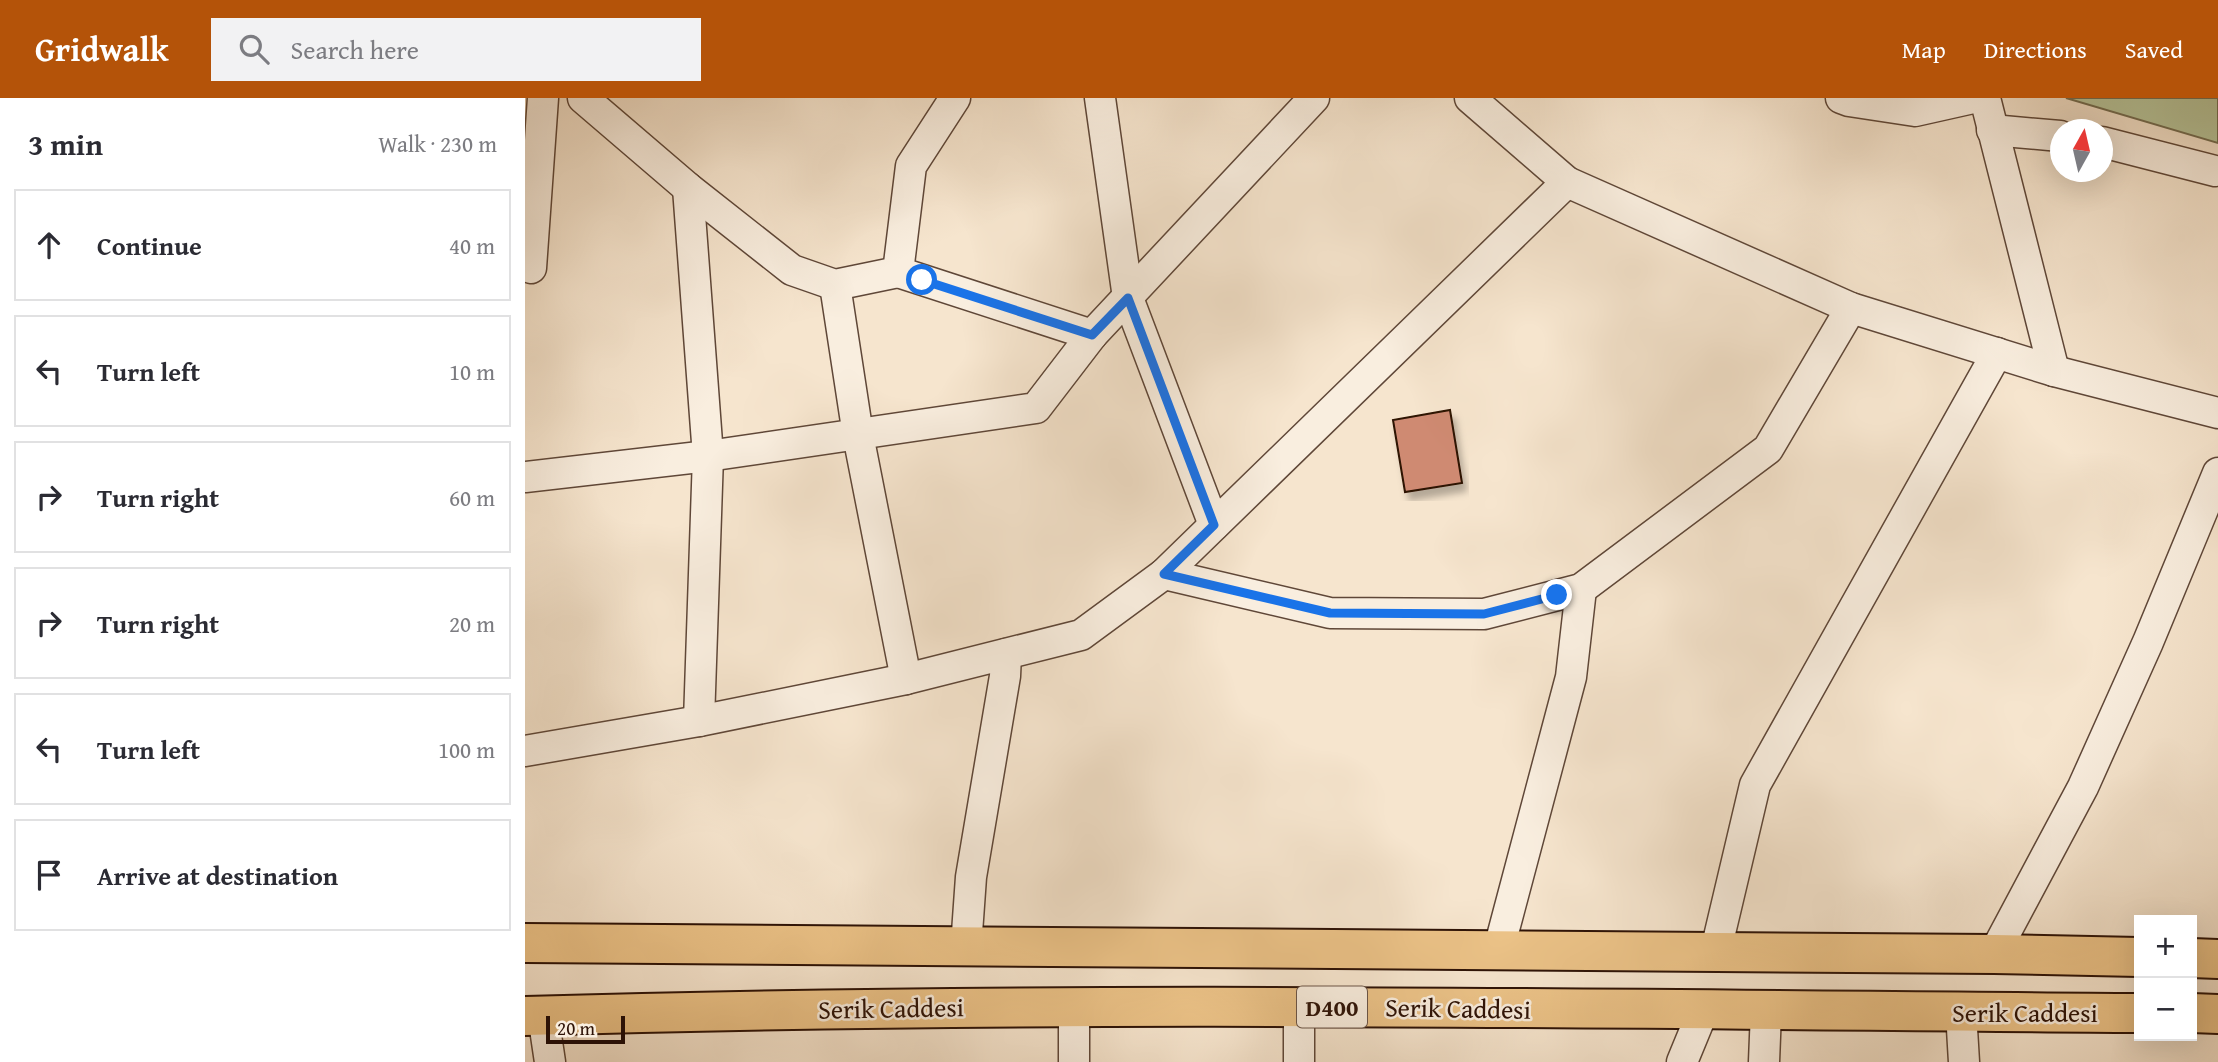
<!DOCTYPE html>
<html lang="en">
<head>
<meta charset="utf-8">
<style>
  body { margin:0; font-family:"Gentium Book Plus",serif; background:#f2f2f3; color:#2b2b33 }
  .controls { position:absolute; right:21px; bottom:21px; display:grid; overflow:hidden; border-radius:0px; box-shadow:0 7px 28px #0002 }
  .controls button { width:63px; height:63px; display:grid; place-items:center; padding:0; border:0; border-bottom:2px solid #e1e1e2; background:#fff; color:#2b2b33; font:35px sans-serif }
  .compass { position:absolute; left:1525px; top:21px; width:63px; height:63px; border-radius:50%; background:#fff; box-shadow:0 7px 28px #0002; rotate:8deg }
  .scale { position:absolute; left:21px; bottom:18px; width:79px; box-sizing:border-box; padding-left:7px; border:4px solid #2d1206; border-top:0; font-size:19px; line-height:24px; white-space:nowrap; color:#2d1206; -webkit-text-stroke:5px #f9eedf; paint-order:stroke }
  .stop { position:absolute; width:21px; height:21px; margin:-16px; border:5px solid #1a73e8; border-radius:50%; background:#fff }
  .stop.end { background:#1a73e8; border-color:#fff; box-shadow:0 2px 7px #0008 }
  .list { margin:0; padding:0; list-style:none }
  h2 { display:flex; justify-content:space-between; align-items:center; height:91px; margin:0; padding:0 28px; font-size:30px }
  h2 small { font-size:23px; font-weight:400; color:#7c7c81 }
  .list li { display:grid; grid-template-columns:46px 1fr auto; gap:21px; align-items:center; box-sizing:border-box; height:112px; margin:0 14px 14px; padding:0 14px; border:2px solid #e1e1e2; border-radius:0px }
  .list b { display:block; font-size:26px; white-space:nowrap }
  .list em { font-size:23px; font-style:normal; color:#7c7c81 }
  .icon { flex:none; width:38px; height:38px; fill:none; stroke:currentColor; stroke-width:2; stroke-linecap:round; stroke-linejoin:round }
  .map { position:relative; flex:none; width:1693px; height:964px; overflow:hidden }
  header { display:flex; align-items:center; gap:42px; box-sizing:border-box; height:98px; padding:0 35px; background:#b45309; color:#fff }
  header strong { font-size:33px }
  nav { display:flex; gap:38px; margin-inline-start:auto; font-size:24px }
  .search { width:490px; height:63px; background:#f2f2f3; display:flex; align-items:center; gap:18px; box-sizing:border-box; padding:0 24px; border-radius:0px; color:#7c7c81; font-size:26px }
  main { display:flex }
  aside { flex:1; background:#fff }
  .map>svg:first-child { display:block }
</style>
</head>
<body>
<header>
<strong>Gridwalk</strong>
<div class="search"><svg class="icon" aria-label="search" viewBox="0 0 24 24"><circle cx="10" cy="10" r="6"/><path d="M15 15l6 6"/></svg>Search here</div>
<nav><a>Map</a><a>Directions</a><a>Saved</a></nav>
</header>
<main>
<aside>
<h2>3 min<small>Walk · 230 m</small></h2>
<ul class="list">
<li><svg class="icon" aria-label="ahead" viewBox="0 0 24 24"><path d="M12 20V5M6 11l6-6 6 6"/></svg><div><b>Continue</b></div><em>40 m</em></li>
<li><svg class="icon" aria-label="left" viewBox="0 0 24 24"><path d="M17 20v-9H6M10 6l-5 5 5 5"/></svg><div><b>Turn left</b></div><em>10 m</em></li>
<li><svg class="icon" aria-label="right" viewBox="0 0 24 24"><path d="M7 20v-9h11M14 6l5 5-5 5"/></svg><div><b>Turn right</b></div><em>60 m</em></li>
<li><svg class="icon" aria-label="right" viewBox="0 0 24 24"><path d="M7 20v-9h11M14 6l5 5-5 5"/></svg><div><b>Turn right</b></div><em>20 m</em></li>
<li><svg class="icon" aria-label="left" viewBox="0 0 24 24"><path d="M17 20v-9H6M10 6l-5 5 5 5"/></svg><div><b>Turn left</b></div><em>100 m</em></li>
<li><svg class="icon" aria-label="arrive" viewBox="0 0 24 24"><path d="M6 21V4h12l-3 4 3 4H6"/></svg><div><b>Arrive at destination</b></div></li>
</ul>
</aside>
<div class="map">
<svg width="1693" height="964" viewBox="0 0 1693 964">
  <defs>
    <filter id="shadow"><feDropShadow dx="4.5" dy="8" stdDeviation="3.5" flood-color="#0004"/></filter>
  </defs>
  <rect width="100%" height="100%" fill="#f6e5ce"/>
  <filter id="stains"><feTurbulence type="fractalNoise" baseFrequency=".00286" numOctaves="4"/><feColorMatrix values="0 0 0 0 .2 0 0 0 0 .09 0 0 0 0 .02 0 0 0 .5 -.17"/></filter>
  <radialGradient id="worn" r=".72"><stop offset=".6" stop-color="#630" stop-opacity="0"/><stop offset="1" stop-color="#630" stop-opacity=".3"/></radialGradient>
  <polygon fill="#b7c69c" stroke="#726c51" stroke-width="2" points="1541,0 1693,0 1693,45"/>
  <polygon fill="#cf8a72" stroke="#2d1206" stroke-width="2" filter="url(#shadow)" points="925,312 937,385 880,394 868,322"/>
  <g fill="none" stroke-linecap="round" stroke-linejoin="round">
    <g stroke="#5f4738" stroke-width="33">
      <g id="minor">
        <polyline points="58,0 163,90 267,172 310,187 373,174 386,68 430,0"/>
        <polyline points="575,0 603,200 689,427"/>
        <polyline points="945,0 1042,84 1326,210 1529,273 1693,315"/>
        <polyline points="1316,0 1324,3 1390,13 1448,0"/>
        <polyline points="1460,0 1529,273"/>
        <polyline points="1467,32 1535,38"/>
        <polyline points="1577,44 1690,73"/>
        <polyline points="163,90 183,358 174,623"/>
        <polyline points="6,170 18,0"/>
        <polyline points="373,174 567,237"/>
        <polyline points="310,187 333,337 381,581"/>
        <polyline points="0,379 183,358 511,310 567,237 789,0"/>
        <polyline points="639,476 805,515 959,516 1056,491 1243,351 1326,210"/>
        <polyline points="0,653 174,623 381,581 556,537 639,476 1042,84"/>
        <polyline points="441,849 446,779 480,578 481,556"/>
        <polyline points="973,854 1046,579 1056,491"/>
        <polyline points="1190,856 1230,687 1472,255"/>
        <polyline points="1469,856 1558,689 1623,544 1693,375"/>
        <polyline points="774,908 774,964"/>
        <polyline points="549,911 549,964"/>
        <polyline points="1436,914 1439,964"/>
        <polyline points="18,917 25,964"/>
        <polyline points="1157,964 1178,913"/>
        <polyline points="1239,964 1241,913"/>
      </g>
    </g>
    <g stroke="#2d1206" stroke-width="42">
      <g id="highway">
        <polyline points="0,845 1469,856 1614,859"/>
        <polyline points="1667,860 1693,861"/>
        <polyline points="1667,915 1693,916"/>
        <path d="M0 918C538 902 1076 911 1614 915"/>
      </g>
    </g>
    <use href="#minor" stroke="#f9eedf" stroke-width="30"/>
    <use href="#highway" stroke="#ebc287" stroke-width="38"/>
  </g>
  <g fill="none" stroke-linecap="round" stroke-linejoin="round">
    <polyline stroke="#1a73e8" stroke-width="9" points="397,182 567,237 603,200 689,427 639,476 805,515 959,516 1032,497"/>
  </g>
  <g text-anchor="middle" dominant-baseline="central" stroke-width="5" stroke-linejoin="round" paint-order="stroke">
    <rect fill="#f9eedf" stroke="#6a5447" stroke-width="2" x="772" y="888.5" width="70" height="41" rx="5"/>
    <g font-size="24" font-weight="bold" fill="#2d1206">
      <text x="807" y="909">D400</text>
    </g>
    <g font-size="26" fill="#2d1206" stroke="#f9eedf">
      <text transform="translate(366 910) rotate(-1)">Serik Caddesi</text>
      <text transform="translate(933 910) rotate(1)">Serik Caddesi</text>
      <text x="1500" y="914">Serik Caddesi</text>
    </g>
  </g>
  <rect width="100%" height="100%" filter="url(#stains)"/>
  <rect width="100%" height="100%" fill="url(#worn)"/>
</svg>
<div class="controls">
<button>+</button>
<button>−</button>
</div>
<svg class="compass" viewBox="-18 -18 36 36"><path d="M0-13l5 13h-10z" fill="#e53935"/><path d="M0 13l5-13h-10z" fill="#7c7c81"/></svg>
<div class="scale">20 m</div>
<div class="stop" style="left:397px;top:182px"></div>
<div class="stop end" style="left:1032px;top:497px"></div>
</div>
</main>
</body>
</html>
